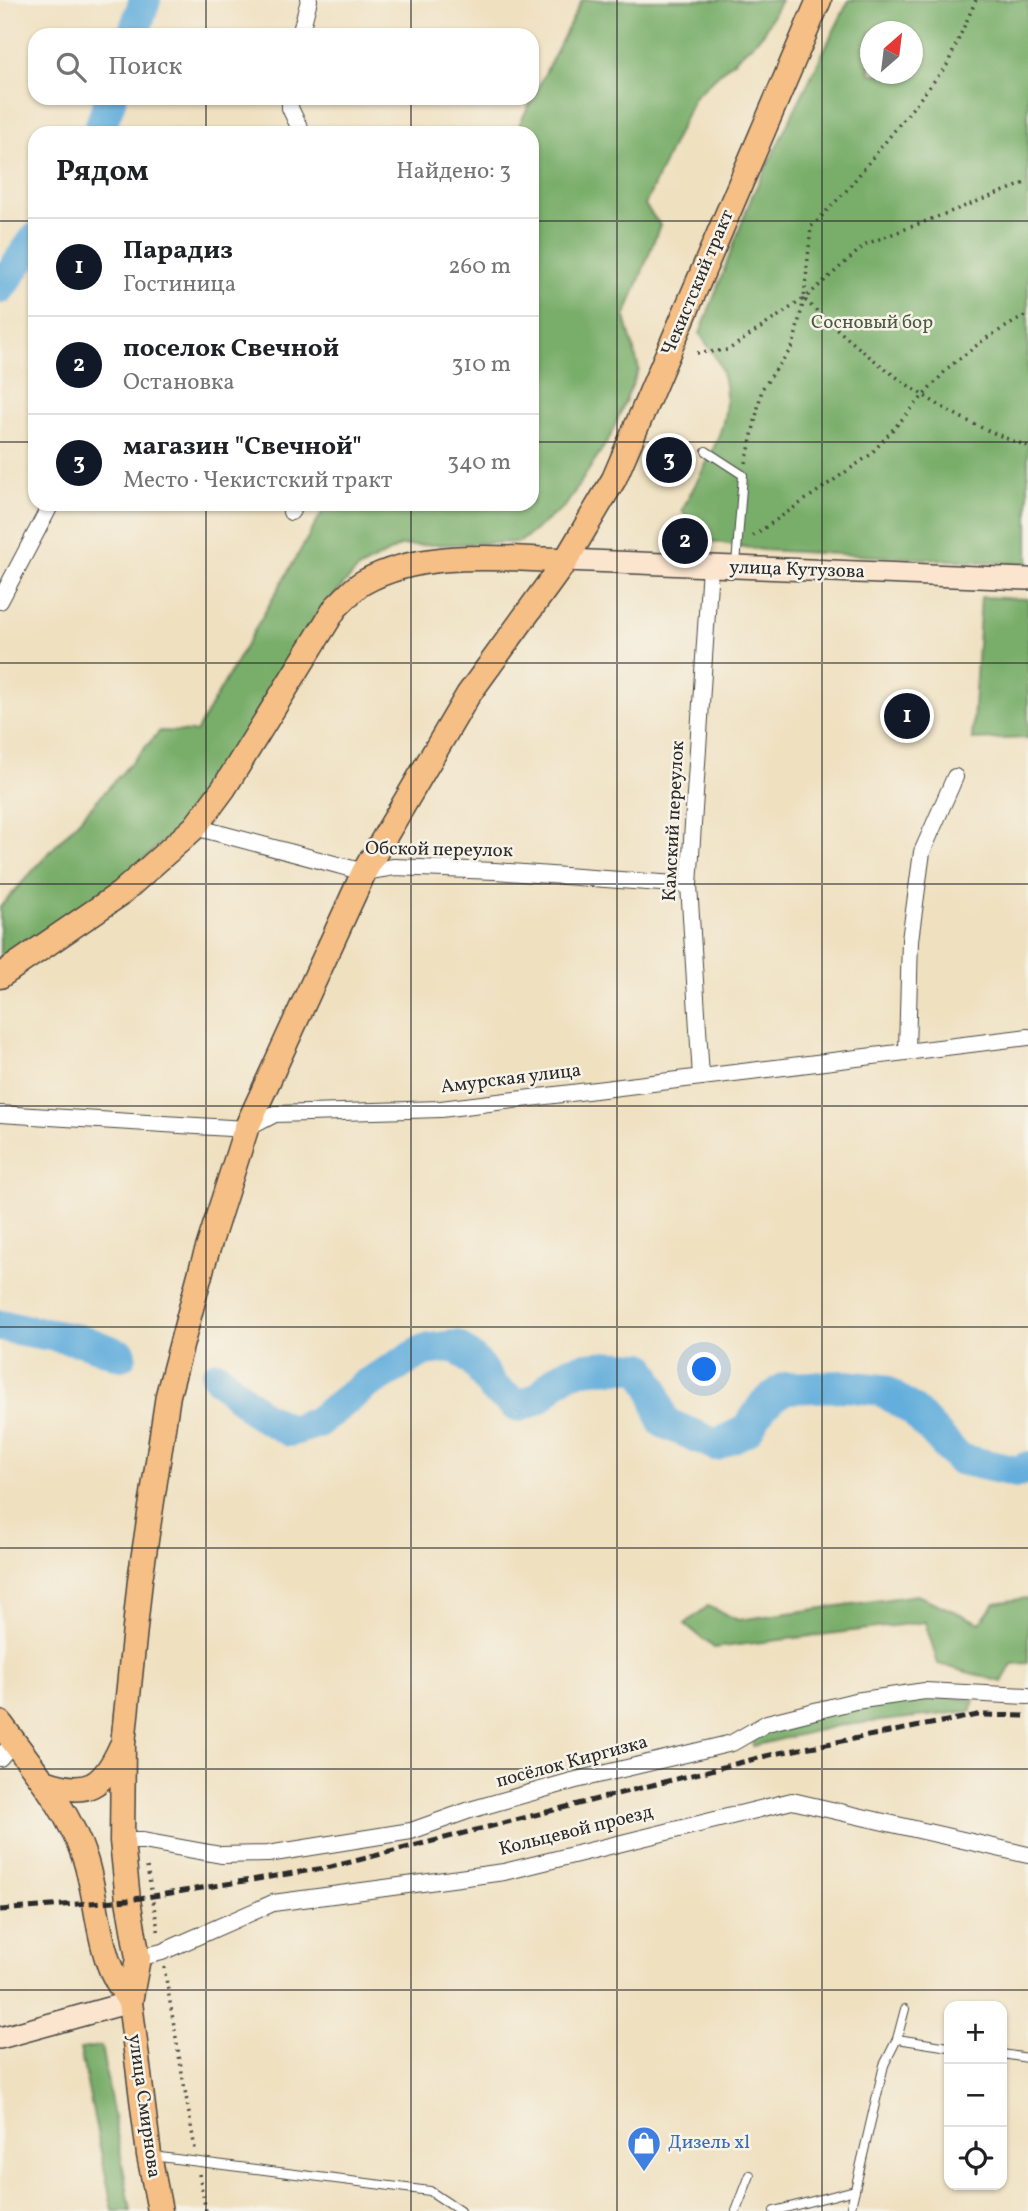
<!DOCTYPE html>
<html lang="ru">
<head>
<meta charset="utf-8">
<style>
  body { margin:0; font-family:Vollkorn,serif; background:#f6f6f6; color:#202124 }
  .controls { position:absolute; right:21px; bottom:21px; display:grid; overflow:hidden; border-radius:14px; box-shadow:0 2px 5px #0004 }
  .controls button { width:63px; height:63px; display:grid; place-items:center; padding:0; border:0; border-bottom:2px solid #e0e0e0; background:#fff; color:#202124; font:35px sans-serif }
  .compass { position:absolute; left:860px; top:21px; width:63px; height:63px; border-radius:50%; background:#fff; box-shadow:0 2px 5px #0004; rotate:28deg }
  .you { position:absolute; left:705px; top:1370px; width:24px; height:24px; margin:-18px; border:5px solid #fff; border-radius:50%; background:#1a73e8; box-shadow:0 0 0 10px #1a73e833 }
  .badge { display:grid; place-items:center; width:46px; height:46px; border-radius:50%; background:#111827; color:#fff; font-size:23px; font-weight:700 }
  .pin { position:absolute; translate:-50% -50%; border:4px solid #fff; box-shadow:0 2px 7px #0006 }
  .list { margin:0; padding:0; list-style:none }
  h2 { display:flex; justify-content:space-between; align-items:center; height:91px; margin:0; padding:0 28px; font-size:30px }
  h2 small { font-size:23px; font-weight:400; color:#757577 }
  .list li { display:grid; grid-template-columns:46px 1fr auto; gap:21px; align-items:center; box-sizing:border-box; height:98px; padding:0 28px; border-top:2px solid #e0e0e0 }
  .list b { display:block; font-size:26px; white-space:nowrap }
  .list p { margin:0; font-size:23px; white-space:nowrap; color:#757577 }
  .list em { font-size:23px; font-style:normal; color:#757577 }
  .icon { flex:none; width:38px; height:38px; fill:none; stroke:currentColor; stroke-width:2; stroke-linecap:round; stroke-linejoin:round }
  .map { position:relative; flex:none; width:1028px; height:2211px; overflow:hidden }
  .search { position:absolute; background:#fff; box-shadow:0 2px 5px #0004; left:28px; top:28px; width:511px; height:77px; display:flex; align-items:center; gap:18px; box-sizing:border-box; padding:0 24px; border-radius:21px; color:#757577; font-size:26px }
  .panel { position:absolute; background:#fff; box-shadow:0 2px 5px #0004; left:28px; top:126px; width:511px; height:385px; border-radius:21px }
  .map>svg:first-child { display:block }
</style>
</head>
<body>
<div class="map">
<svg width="1028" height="2211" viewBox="0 0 1028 2211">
  <rect width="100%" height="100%" fill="#f7f3e8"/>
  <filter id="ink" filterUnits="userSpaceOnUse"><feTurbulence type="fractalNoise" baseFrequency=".0143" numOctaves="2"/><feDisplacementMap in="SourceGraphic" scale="14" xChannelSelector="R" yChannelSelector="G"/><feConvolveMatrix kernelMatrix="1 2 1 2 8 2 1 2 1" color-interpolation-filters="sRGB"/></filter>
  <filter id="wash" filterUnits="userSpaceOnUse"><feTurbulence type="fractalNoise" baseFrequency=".00686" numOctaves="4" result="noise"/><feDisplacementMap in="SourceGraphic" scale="28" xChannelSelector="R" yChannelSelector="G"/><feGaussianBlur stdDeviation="1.57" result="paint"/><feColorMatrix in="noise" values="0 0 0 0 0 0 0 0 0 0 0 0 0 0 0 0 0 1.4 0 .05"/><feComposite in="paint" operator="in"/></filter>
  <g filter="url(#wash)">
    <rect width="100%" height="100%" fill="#efe0c0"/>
    <g fill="#79ae6b" stroke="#526c4b" stroke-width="2" fill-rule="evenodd">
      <polygon points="582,0 781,0 762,35 694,97 645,205 660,225 625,317 639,369 610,437 566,505 520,542 400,546 358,569 325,605 215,785 185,820 115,888 0,966 0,907 160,731 196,732 327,504 532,504 532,133 515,133"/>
      <path d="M849 0H1028V564L762 550 711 541 702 535 682 511C702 466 738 424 722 372 719 359 707 345 700 334L752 196ZM870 32H912V74H870Z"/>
      <polygon points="981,597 1028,599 1028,738 972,740"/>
      <polygon points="917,1595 980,1623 995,1603 1028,1598 1028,1663 1012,1664 1002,1682 938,1664 925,1622 714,1648 685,1624 708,1606 738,1620"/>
      <path d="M926 1695 974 1700 970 1711 836 1726 753 1746 752 1737C794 1710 875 1703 926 1695Z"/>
      <polygon points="101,2046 131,2211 113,2211 80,2049"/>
    </g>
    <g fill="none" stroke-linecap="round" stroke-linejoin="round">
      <g stroke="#63aedc" stroke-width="32">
        <polyline points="133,35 145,0"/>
        <polyline points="98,133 111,98"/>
        <polyline points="0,288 35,239"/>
        <polyline points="0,1326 84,1341 121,1355"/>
        <path d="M217 1376 260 1415 290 1431 316 1423 365 1385 424 1350 456 1346 477 1364 493 1388 518 1406C550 1398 542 1388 564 1375 585 1363 618 1367 642 1368L653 1388 663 1422 716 1445 747 1430 764 1404 785 1388 846 1386 882 1390 914 1411 959 1459 1017 1472 1028 1467"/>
      </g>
    </g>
  </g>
  <g filter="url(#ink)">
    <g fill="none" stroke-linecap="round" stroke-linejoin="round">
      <g stroke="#484641" stroke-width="10">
        <g id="lane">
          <polyline points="706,451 743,475 736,565"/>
          <polyline points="897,2039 949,2047"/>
          <polyline points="1002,2054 1028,2058"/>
          <polyline points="152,2156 430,2191 460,2211"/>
          <polyline points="736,2211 750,2175"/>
          <polyline points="774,2211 855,2190"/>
          <polyline points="850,2211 884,2065 897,2039 905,2009"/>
        </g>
      </g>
      <g stroke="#484641" stroke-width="18">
        <g id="street">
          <polyline points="300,35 309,0"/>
          <polyline points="290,98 290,108 302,133"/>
          <polyline points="291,512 296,504"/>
          <polyline points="0,601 51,504"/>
          <polyline points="195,827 364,872 394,867 495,871 689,885"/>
          <polyline points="907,1051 910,940 922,852 955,777"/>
          <polyline points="701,1077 689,885 710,567"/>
          <polyline points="0,1114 246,1129 275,1114 441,1109 1028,1037"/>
          <polyline points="0,1758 14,1741"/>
          <polyline points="122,1841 143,1841 221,1855 268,1854 411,1831 470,1810 572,1781 732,1743 767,1723 855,1701 925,1691 1028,1696"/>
          <polyline points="138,1958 162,1952 273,1903 504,1872 792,1801 1028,1855"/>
        </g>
      </g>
      <g stroke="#484641" stroke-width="24">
        <g id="secondary">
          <polyline points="566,560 1028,579"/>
          <polyline points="0,2038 130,2002"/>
        </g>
      </g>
      <g stroke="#484641" stroke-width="27">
        <g id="primary">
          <path d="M0 976 120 894 195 827 224 788 336 607C345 599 354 587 364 582 424 549 500 559 566 560"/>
          <path d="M0 1723C31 1766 68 1807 85 1859 96 1893 97 1932 109 1964 113 1977 123 1990 130 2002"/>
          <path d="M45 1782C87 1797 103 1787 121 1747"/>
          <polyline points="160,2211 149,2155 130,2002 138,1958 128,1900 122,1841 123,1744 140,1580 168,1395 202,1267 246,1129 364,872 468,695 566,560 614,479 819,0"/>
        </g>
      </g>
      <g stroke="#484641" stroke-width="3.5" stroke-dasharray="2 5" stroke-linecap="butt">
        <path d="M976 0 947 65 846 191 811 227 804 299C871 362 940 417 1028 446"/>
        <polyline points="697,353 728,350 802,300"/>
        <polyline points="746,463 762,389 793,346 804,299 866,244 1028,182"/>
        <polyline points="753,536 870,455 949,367 985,339 1028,314"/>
        <polyline points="147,1867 159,1935"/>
        <polyline points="164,1967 195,2149"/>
        <polyline points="199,2174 206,2211"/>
      </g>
      <use href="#lane" stroke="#fff" stroke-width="8"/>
      <use href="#street" stroke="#fff" stroke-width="16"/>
      <use href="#secondary" stroke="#fbe5cf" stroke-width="21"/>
      <use href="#primary" stroke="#f5bf86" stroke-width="24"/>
      <polyline stroke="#2b2b2b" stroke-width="5" stroke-dasharray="10 5" stroke-linecap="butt" points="0,1910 128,1900 331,1867 774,1754 978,1715 1028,1716"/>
    </g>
  </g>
  <path fill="none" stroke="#2b2b2b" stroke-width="2" stroke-opacity="0.55" d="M206 0V35M411 0V35M617 0V2211M822 0V2211M206 98V133M411 98V133M0 221H35M532 221H1028M0 442H35M532 442H1028M206 504V2211M411 504V2211M0 663H1028M0 884H1028M0 1106H1028M0 1327H1028M0 1548H1028M0 1769H1028M0 1990H1028"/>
  <defs>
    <g id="shop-pin" transform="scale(1.75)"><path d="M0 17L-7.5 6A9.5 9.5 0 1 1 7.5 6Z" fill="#3f7fe0" stroke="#f7f3e8"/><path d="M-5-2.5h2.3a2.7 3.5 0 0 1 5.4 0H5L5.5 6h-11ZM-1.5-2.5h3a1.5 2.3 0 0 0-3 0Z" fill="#fff"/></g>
  </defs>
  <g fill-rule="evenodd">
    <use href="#shop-pin" x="644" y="2143"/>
  </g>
  <g text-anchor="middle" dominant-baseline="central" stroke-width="5" stroke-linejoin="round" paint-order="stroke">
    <g font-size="19" fill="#2b2b2b" stroke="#f7f3e8">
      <text transform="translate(698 283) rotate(-67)">Чекистский тракт</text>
      <text transform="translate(797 570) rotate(2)">улица Кутузова</text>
      <text transform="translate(674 821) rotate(-87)">Камский переулок</text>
      <text transform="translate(439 850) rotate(1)">Обской переулок</text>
      <text transform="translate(511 1079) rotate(-7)">Амурская улица</text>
      <text transform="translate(572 1762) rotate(-15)">посёлок Киргизка</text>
      <text transform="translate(576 1831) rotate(-14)">Кольцевой проезд</text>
      <text transform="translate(144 2106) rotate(82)">улица Смирнова</text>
    </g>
    <g font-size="19" fill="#4b5b43" stroke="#f7f3e8">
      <text x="872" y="323">Сосновый бор</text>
    </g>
    <g font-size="19" fill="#366cbe" stroke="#f7f3e8" text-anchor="start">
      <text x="668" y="2143">Дизель xl</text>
    </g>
  </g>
</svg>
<div class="controls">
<button>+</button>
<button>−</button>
<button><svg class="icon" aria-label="locate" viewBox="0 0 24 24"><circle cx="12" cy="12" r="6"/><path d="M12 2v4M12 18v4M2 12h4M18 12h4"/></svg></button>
</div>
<svg class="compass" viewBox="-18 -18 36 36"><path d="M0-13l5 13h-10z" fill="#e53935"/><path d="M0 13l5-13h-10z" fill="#757577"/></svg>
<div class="you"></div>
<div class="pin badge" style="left:907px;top:716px">1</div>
<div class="pin badge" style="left:685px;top:541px">2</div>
<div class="pin badge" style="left:669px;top:460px">3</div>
<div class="search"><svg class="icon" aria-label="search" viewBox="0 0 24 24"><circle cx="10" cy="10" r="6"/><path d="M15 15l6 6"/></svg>Поиск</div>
<section class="panel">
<h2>Рядом<small>Найдено: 3</small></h2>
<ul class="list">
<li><span class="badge">1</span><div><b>Парадиз</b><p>Гостиница</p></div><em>260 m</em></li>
<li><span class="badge">2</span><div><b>поселок Свечной</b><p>Остановка</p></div><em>310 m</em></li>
<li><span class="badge">3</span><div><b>магазин &quot;Свечной&quot;</b><p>Место · Чекистский тракт</p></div><em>340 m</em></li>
</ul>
</section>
</div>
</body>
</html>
